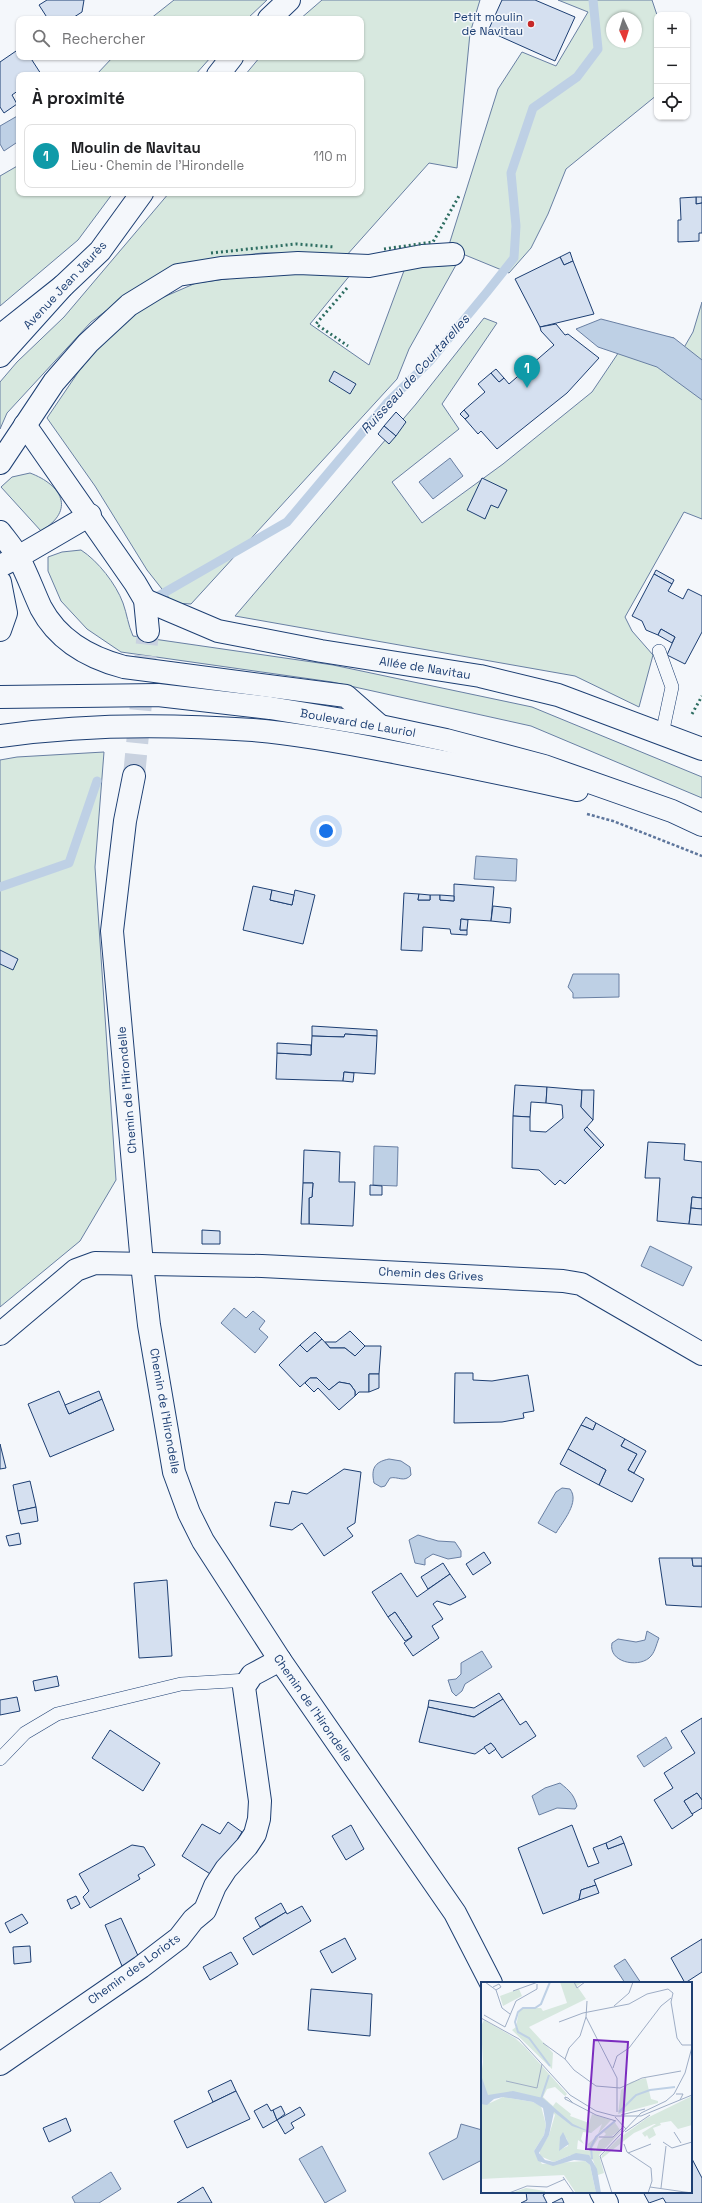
<!DOCTYPE html>
<html lang="fr">
<head>
<meta charset="utf-8">
<style>
  body { margin:0; font-family:"Space Grotesk",sans-serif; background:#f2f2f2; color:#202124 }
  .controls { position:absolute; right:12px; top:12px; display:grid; overflow:hidden; border-radius:8px; box-shadow:0 1px 3px #0004 }
  .controls button { width:36px; height:36px; display:grid; place-items:center; padding:0; border:0; border-bottom:1px solid #e0e0e0; background:#fff; color:#202124; font:20px sans-serif }
  .compass { position:absolute; left:606px; top:12px; width:36px; height:36px; border-radius:50%; background:#fff; box-shadow:0 1px 3px #0004; rotate:176deg }
  .you { position:absolute; left:326px; top:831px; width:14px; height:14px; margin:-10px; border:3px solid #fff; border-radius:50%; background:#1a73e8; box-shadow:0 0 0 6px #1a73e833 }
  .badge { display:grid; place-items:center; width:26px; height:26px; border-radius:50%; background:#c62828; color:#fff; font-size:13px; font-weight:700 }
  .pin { position:absolute; translate:-50% -33px; filter:drop-shadow(0 1px 2px #0008) }
  .pin::after { content:''; position:absolute; top:21px; width:14px; height:12px; background:inherit; clip-path:polygon(0 0,100% 0,50% 100%) }
  .list { margin:0; padding:0; list-style:none }
  h2 { display:flex; justify-content:space-between; align-items:center; height:52px; margin:0; padding:0 16px; font-size:17px }
  h2 small { font-size:13px; font-weight:400; color:#757577 }
  .list li { display:grid; grid-template-columns:26px 1fr auto; gap:12px; align-items:center; box-sizing:border-box; height:64px; margin:0 8px 8px; padding:0 8px; border:1px solid #e0e0e0; border-radius:8px }
  .list b { display:block; font-size:15px; white-space:nowrap }
  .list p { margin:0; font-size:13px; white-space:nowrap; color:#757577 }
  .list em { font-size:13px; font-style:normal; color:#757577 }
  .icon { flex:none; width:22px; height:22px; fill:none; stroke:currentColor; stroke-width:2; stroke-linecap:round; stroke-linejoin:round }
  .map { position:relative; flex:none; width:702px; height:2203px; overflow:hidden }
  .search { position:absolute; background:#fff; box-shadow:0 1px 3px #0004; left:16px; top:16px; width:348px; height:44px; display:flex; align-items:center; gap:10px; box-sizing:border-box; padding:0 14px; border-radius:8px; color:#757577; font-size:15px }
  .panel { position:absolute; background:#fff; box-shadow:0 1px 3px #0004; left:16px; top:72px; width:348px; height:124px; border-radius:8px }
  .map>svg:first-child { display:block }
</style>
</head>
<body>
<div class="map">
<svg width="702" height="2203" viewBox="0 0 702 2203">
  <rect width="100%" height="100%" fill="#f4f7fb"/>
  <g fill="#d7e8df" stroke="#687fa3" fill-rule="evenodd">
    <polygon points="174,0 267,0 247,19 150,19"/>
    <polygon points="322,0 480,0 470,33 457,168 429,163 346,256 305,253 262,253 222,258 130,293 91,322 7,413 0,429 0,382 17,362 64,317 169,193 361,193 361,75 245,75 260,57 361,57 361,19 300,19"/>
    <path d="M558 0H652L657 15V95L566 169 548 214 531 248 509 273 448 248 498 89 522 52 556 66 588 12ZM612 18H636V42H612Z"/>
    <polygon points="113,57 211,57 195,75 96,75"/>
    <polygon points="19,165 19,193 113,193 78,240 0,306 0,176"/>
    <polygon points="456,265 409,349 397,379 191,604 173,603 147,570 95,486 47,418 79,371 109,335 143,306 196,283 279,272 351,274 310,324 369,365 405,268"/>
    <polygon points="702,302 702,519 684,512 625,617 632,631 653,655 639,707 575,676 235,616 416,404 484,318 497,323 442,404 459,429 392,482 422,523 503,464 592,392 633,331 674,338 682,351 693,332"/>
    <path d="M30 473C62 485 76 510 41 531L1 487 12 477Z"/>
    <path d="M81 550C98 561 116 584 123 603 127 614 128 625 133 636L333 665 532 707 702 777V798L531 726 332 682 121 652 87 629 61 601 48 571V557L62 552Z"/>
    <polygon points="104,752 95,867 116,1180 80,1241 0,1307 0,760 17,757"/>
  </g>
  <g fill="#bed0e5" stroke="#687fa3">
    <polygon points="19,115 19,141 4,151 0,144 0,126"/>
    <polygon points="601,319 674,338 702,360 702,400 657,367 598,347 576,329"/>
    <polygon points="450,458 463,476 433,499 419,482"/>
    <polygon points="476,856 517,859 516,881 474,879"/>
    <polygon points="573,974 619,974 619,997 573,998 573,993 568,987"/>
    <polygon points="374,1146 398,1147 397,1186 373,1185"/>
    <polygon points="650,1246 692,1267 683,1286 641,1266"/>
    <polygon points="234,1308 246,1318 253,1311 265,1321 259,1329 268,1337 255,1353 221,1323"/>
    <path d="M389 1459 401 1461 410 1467 411 1475C404 1483 398 1476 390 1478L385 1486 381 1487 374 1483C371 1469 374 1462 389 1459Z"/>
    <path d="M562 1488 570 1489C580 1502 563 1521 556 1533L538 1523 556 1492Z"/>
    <polygon points="418,1535 438,1541 455,1542 461,1551 461,1557 448,1559 433,1554 425,1559 425,1565 415,1563 409,1540"/>
    <path d="M647 1631 659 1638C656 1645 655 1653 649 1658 637 1668 608 1662 612 1643L618 1639 636 1642 645 1640Z"/>
    <polygon points="482,1651 492,1667 465,1684 462,1691 456,1696 452,1692 448,1680 456,1679 461,1674 461,1663"/>
    <polygon points="666,1737 672,1748 644,1767 637,1756"/>
    <path d="M560 1783C570 1791 574 1795 577 1806L575 1809 557 1808 539 1815 532 1796 545 1788Z"/>
    <polygon points="625,1959 641,1983 625,1983 614,1966"/>
    <polygon points="461,2124 482,2130 482,2160 443,2180 429,2153 457,2138"/>
    <polygon points="322,2146 346,2191 325,2203 299,2159"/>
    <polygon points="111,2172 121,2189 99,2203 75,2203 72,2197"/>
  </g>
  <g fill="none" stroke-linecap="round" stroke-linejoin="round">
    <g stroke="#bed0e5" stroke-width="9">
      <polyline points="155,598 287,522 388,402 430,361 487,292 514,258 516,226 511,173 533,108 577,77 598,49 593,0"/>
      <polyline points="0,887 69,863 97,781"/>
    </g>
  </g>
  <g fill="#d5e0f0" stroke="#1d3f73">
    <polygon points="47,0 84,0 82,12 71,19 48,19 39,5"/>
    <polygon points="502,0 535,0 575,17 555,61 488,31"/>
    <polygon points="19,49 19,57 30,57 41,74 19,75 19,90 12,95 17,104 4,113 0,107 0,62"/>
    <polygon points="696,197 702,197 702,203 696,204"/>
    <polygon points="696,197 696,204 702,203 702,233 699,233 699,241 678,242 678,220 681,220 680,198"/>
    <polygon points="570,252 573,261 564,265 560,257"/>
    <polygon points="560,257 564,265 573,261 594,314 540,327 515,279"/>
    <polygon points="556,324 565,335 568,334 599,358 567,393 497,449 481,431 478,434 465,419 469,416 464,410 485,392 478,384 491,373 499,382 504,378 509,384 554,345 541,331 540,327"/>
    <polygon points="496,369 504,378 499,382 491,373"/>
    <polygon points="334,371 356,384 350,394 329,381"/>
    <polygon points="464,410 469,416 465,419 460,414"/>
    <polygon points="396,412 406,422 396,436 384,426"/>
    <polygon points="384,426 396,436 389,444 378,434"/>
    <polygon points="482,478 507,490 498,508 491,505 485,519 467,510"/>
    <polygon points="656,570 674,580 672,584 654,574"/>
    <polygon points="654,574 672,584 668,591 683,599 688,589 702,596 702,632 685,664 667,655 675,637 661,629 658,635 646,630 642,621 632,616"/>
    <polygon points="661,629 675,637 672,643 658,635"/>
    <polygon points="454,884 494,887 491,921 461,919 460,930 467,930 467,935 451,934 450,929 423,927 422,951 401,950 404,893 419,894 418,900 430,900 430,895 440,895 440,900 454,901"/>
    <polygon points="253,886 272,890 270,900 292,905 295,890 315,895 303,944 243,930"/>
    <polygon points="272,890 294,895 292,905 270,900"/>
    <polygon points="419,894 430,895 430,900 418,900"/>
    <polygon points="440,895 454,896 454,901 440,900"/>
    <polygon points="493,906 511,908 510,923 491,921"/>
    <polygon points="461,919 468,920 467,930 460,930"/>
    <polygon points="0,950 18,959 13,970 0,964"/>
    <polygon points="312,1026 377,1030 377,1036 345,1034 344,1037 312,1036"/>
    <polygon points="345,1034 377,1036 375,1074 344,1072 343,1081 276,1079 277,1053 311,1055 312,1036 344,1037"/>
    <polygon points="277,1043 311,1045 311,1055 277,1053"/>
    <polygon points="344,1072 354,1073 353,1082 343,1081"/>
    <polygon points="515,1085 547,1087 546,1103 531,1102 530,1117 513,1116"/>
    <polygon points="547,1087 582,1090 581,1107 593,1120 584,1130 601,1148 565,1184 560,1180 555,1185 539,1170 512,1168 513,1116 530,1117 530,1131 546,1132 563,1118 562,1105 546,1103"/>
    <polygon points="582,1090 594,1090 593,1120 581,1107"/>
    <polygon points="587,1127 604,1145 601,1148 584,1130"/>
    <polygon points="648,1142 685,1144 684,1160 702,1162 702,1198 692,1197 689,1224 657,1221 660,1178 645,1178"/>
    <polygon points="304,1150 340,1152 339,1182 355,1182 353,1226 309,1224 309,1198 312,1197 313,1183 303,1183"/>
    <polygon points="303,1183 313,1183 312,1197 309,1198 309,1224 301,1224"/>
    <polygon points="370,1185 382,1186 382,1195 370,1195"/>
    <polygon points="692,1197 702,1198 702,1209 691,1208"/>
    <polygon points="691,1208 702,1209 702,1225 689,1224"/>
    <polygon points="202,1230 220,1231 220,1244 202,1244"/>
    <polygon points="350,1331 365,1346 355,1356 345,1348 330,1348 325,1342 336,1342"/>
    <polygon points="315,1332 322,1339 307,1352 300,1345"/>
    <polygon points="322,1339 330,1348 345,1348 355,1356 365,1346 381,1346 379,1374 369,1374 369,1392 359,1392 355,1396 355,1391 350,1384 339,1382 329,1390 317,1378 310,1378 300,1387 279,1365 300,1345 307,1352"/>
    <polygon points="455,1373 473,1373 473,1380 492,1381 528,1375 534,1411 523,1413 524,1418 502,1422 454,1423"/>
    <polygon points="369,1374 379,1374 379,1388 369,1392"/>
    <polygon points="310,1378 317,1378 329,1390 339,1382 350,1384 355,1391 355,1396 339,1410 318,1388 314,1392 305,1383"/>
    <polygon points="59,1391 69,1414 102,1399 114,1430 50,1457 28,1404"/>
    <polygon points="99,1391 102,1399 69,1414 65,1405"/>
    <polygon points="586,1417 596,1423 593,1430 581,1425"/>
    <polygon points="596,1423 625,1439 621,1446 637,1454 628,1470 644,1479 632,1502 599,1485 606,1470 568,1449 581,1425 593,1430"/>
    <polygon points="625,1439 646,1451 634,1473 628,1470 637,1454 621,1446"/>
    <polygon points="0,1444 6,1468 0,1469"/>
    <polygon points="568,1449 606,1470 599,1485 560,1464"/>
    <polygon points="344,1469 361,1472 355,1523 347,1528 353,1536 324,1556 302,1523 292,1530 270,1526 275,1502 289,1504 292,1491 307,1494"/>
    <polygon points="30,1481 36,1507 18,1511 13,1485"/>
    <polygon points="36,1507 38,1521 21,1524 18,1511"/>
    <polygon points="19,1533 21,1544 9,1546 6,1536"/>
    <polygon points="484,1552 491,1563 473,1575 466,1564"/>
    <polygon points="659,1558 692,1558 693,1566 702,1566 702,1607 666,1605"/>
    <polygon points="692,1558 702,1558 702,1566 693,1566"/>
    <polygon points="443,1563 450,1574 428,1589 421,1577"/>
    <polygon points="401,1573 417,1597 450,1574 466,1597 450,1605 437,1601 433,1604 443,1619 432,1626 439,1638 413,1656 404,1643 412,1637 395,1612 388,1617 372,1592"/>
    <polygon points="167,1580 172,1656 139,1658 134,1583"/>
    <polygon points="395,1612 412,1637 405,1641 388,1617"/>
    <polygon points="57,1676 59,1686 35,1691 33,1681"/>
    <polygon points="499,1693 503,1699 474,1717 428,1707 429,1700 474,1708"/>
    <polygon points="17,1697 20,1711 0,1715 0,1700"/>
    <polygon points="503,1699 520,1725 526,1721 536,1736 502,1758 491,1743 475,1754 419,1742 428,1707 474,1717"/>
    <polygon points="702,1718 702,1800 697,1793 684,1801 693,1815 672,1829 654,1800 673,1788 664,1773 695,1753 681,1731"/>
    <polygon points="110,1730 160,1763 143,1791 92,1758"/>
    <polygon points="491,1743 496,1749 489,1754 484,1747"/>
    <polygon points="697,1793 702,1800 702,1808 692,1814 684,1801"/>
    <polygon points="228,1822 242,1832 215,1877 182,1856 202,1824 220,1834"/>
    <polygon points="351,1825 364,1849 346,1860 332,1836"/>
    <polygon points="572,1825 588,1867 599,1863 593,1848 606,1843 608,1849 624,1843 632,1865 594,1880 596,1885 581,1890 579,1900 543,1914 518,1848"/>
    <polygon points="621,1836 624,1843 608,1849 606,1843"/>
    <polygon points="132,1845 144,1847 155,1865 138,1875 140,1879 90,1908 83,1897 89,1891 79,1874"/>
    <polygon points="596,1885 599,1893 579,1900 581,1890"/>
    <polygon points="76,1896 80,1904 71,1909 67,1900"/>
    <polygon points="281,1903 286,1912 260,1927 255,1918"/>
    <polygon points="302,1906 311,1921 253,1955 243,1938 286,1912 287,1914"/>
    <polygon points="22,1914 28,1923 10,1933 5,1923"/>
    <polygon points="121,1918 139,1958 122,1966 105,1925"/>
    <polygon points="345,1938 356,1959 332,1973 320,1951"/>
    <polygon points="702,1939 702,1972 685,1983 671,1958"/>
    <polygon points="30,1946 31,1962 14,1964 13,1947"/>
    <polygon points="231,1952 238,1964 210,1980 203,1967"/>
    <polygon points="311,1989 372,1994 370,2036 308,2030"/>
    <polygon points="231,2080 236,2091 213,2102 208,2091"/>
    <polygon points="236,2091 250,2119 187,2148 174,2121"/>
    <polygon points="267,2104 271,2111 273,2110 277,2120 263,2128 254,2111"/>
    <polygon points="281,2106 285,2114 277,2120 273,2110"/>
    <polygon points="300,2107 305,2115 291,2123 294,2128 285,2134 277,2120"/>
    <polygon points="66,2118 71,2131 49,2142 43,2128"/>
    <polygon points="691,2157 702,2178 702,2203 666,2203 663,2198 649,2203 643,2192 691,2192"/>
    <polygon points="203,2187 212,2203 177,2203"/>
    <polygon points="526,2192 548,2192 543,2195 547,2203 521,2203 527,2200"/>
    <polygon points="562,2198 564,2203 552,2203"/>
  </g>
  <g fill="none" stroke-linecap="round" stroke-linejoin="round">
    <polyline stroke="#c9d2e0" stroke-width="22" stroke-dasharray="22 11" stroke-linecap="butt" points="134,776 148,631"/>
    <g stroke="#1d3f73" stroke-width="14">
      <g id="lane">
        <polyline points="659,651 672,687 662,734"/>
        <polyline points="0,1759 25,1733 57,1714 181,1684 248,1680"/>
      </g>
    </g>
    <g stroke="#1d3f73" stroke-width="24">
      <g id="street">
        <polyline points="25,425 135,583 145,600 148,631"/>
        <polyline points="0,463 54,382 88,343 129,305 178,275 221,268 298,263 369,266 422,256 453,254"/>
        <polyline points="18,557 90,515"/>
        <polyline points="145,600 218,631 321,651 480,676 558,695 702,749"/>
        <polyline points="134,776 125,821 112,931 142,1264 149,1325 174,1472 189,1513 203,1541 280,1660 455,1913 491,1983"/>
        <polyline points="0,1334 76,1270 95,1263 262,1266 563,1281 581,1284 702,1354"/>
        <polyline points="0,2064 141,1967 179,1938 193,1920 205,1910 215,1886 226,1869 247,1846 255,1834 259,1819 260,1801 244,1687 252,1675 280,1660"/>
        <polyline points="601,2192 607,2203"/>
      </g>
    </g>
    <g stroke="#1d3f73" stroke-width="24">
      <g id="secondary">
        <polyline points="269,19 289,0"/>
        <polyline points="218,75 232,57"/>
        <polyline points="0,356 63,286 100,251 142,193"/>
      </g>
    </g>
    <g stroke="#1d3f73" stroke-width="24">
      <g id="primary">
        <polyline points="0,336 63,286"/>
        <path d="M0 532C6 540 13 548 18 557 27 573 33 591 41 608 58 640 90 658 124 667L346 696 380 726"/>
        <polyline points="0,566 18,557"/>
        <polyline points="0,582 6,613 0,630"/>
        <polyline points="0,697 158,695 270,708 380,726 446,740 544,766 672,811 702,825"/>
        <path d="M0 736C84 724 169 724 253 730 299 734 343 742 388 751 451 763 514 776 577 790"/>
      </g>
    </g>
    <polyline stroke="#5e769c" stroke-width="2.5" stroke-dasharray="3 2" stroke-linecap="butt" points="587,814 613,821 702,856"/>
    <use href="#lane" stroke="#f4f7fb" stroke-width="13"/>
    <use href="#street" stroke="#f4f7fb" stroke-width="22"/>
    <use href="#secondary" stroke="#f4f7fb" stroke-width="22"/>
    <use href="#primary" stroke="#f4f7fb" stroke-width="22"/>
    <g stroke="#2c6c60" stroke-width="3" stroke-dasharray="2 3" stroke-linecap="butt">
      <polyline points="384,249 433,242 459,196"/>
      <polyline points="211,253 296,244 335,247"/>
      <polyline points="347,288 316,324 348,346"/>
      <polyline points="692,714 702,696"/>
    </g>
  </g>
  <circle fill="#c62828" stroke="#f4f7fb" stroke-width="1.5" cx="531" cy="24" r="4"/>
  <g text-anchor="middle" dominant-baseline="central" stroke-width="3" stroke-linejoin="round" paint-order="stroke">
    <g font-size="12" fill="#1d3f73" stroke="#f4f7fb" text-anchor="end">
      <text x="523" y="17">Petit moulin<tspan x="523" dy="14">de Navitau</tspan></text>
    </g>
    <g font-size="12" fill="#1d3f73" stroke="#f4f7fb">
      <text transform="translate(65 285) rotate(-47)">Avenue Jean Jaurès</text>
      <text transform="translate(425 668) rotate(9)">Allée de Navitau</text>
      <text transform="translate(358 723) rotate(10)">Boulevard de Lauriol</text>
      <text transform="translate(127 1090) rotate(-95)">Chemin de l'Hirondelle</text>
      <text transform="translate(431 1274) rotate(3)">Chemin des Grives</text>
      <text transform="translate(165 1411) rotate(80)">Chemin de l'Hirondelle</text>
      <text transform="translate(313 1708) rotate(55)">Chemin de l'Hirondelle</text>
      <text transform="translate(134 1969) rotate(-36)">Chemin des Loriots</text>
    </g>
    <g font-size="13" font-style="italic" fill="#1d3f73" stroke="#f4f7fb">
      <text transform="translate(415 374) rotate(-48)">Ruisseau de Courtarelles</text>
    </g>
  </g>
  <g transform="translate(481 1982)">
    <rect width="211" height="211" fill="#f4f7fb"/>
    <path d="M79 0H102L96 4 105 17 48 45 72 71 71 87 31 48 35 45 38 29 43 26H60L62 29 86 21ZM38 7 41 14 22 24 19 14ZM3 38 34 56 44 65 86 112 84 114 74 105 66 107 62 115 72 124 75 120 90 132 89 134 108 141 111 132 130 138 117 152 121 142 110 151 102 150 100 157 103 162 97 158 96 167 108 169 107 162 116 154 118 155 111 166 115 169 118 159 123 155H132L143 146 118 173 123 191 117 193 112 178 90 173 73 180 59 174V167L68 153 74 133 63 120 5 113 0 94 2 80 0 44ZM81 152 86 157 87 164 78 168ZM165 96 170 117 177 119V121L137 132 140 108 150 100ZM211 114V143L197 147 190 139 179 141 180 143 172 146 175 153 168 157 166 153 164 155 161 151 175 142H173L153 151 120 177 121 173 137 157 166 136ZM22 115 52 120 60 124 65 143 63 153 53 169 61 182 104 179 109 183 115 211H95L83 193 0 197V120L9 121ZM133 139 139 148 137 150 131 154H123L125 152 123 150 118 154ZM45 206 64 209V211H30Z" fill="#d7e8df" fill-rule="evenodd"/>
    <path d="M0 93 7 113 32 109 62 116 92 142 112 151 91 144 73 130 68 153 58 171 64 178 73 180 95 171 108 173 116 187 120 211H115L109 183 104 179 93 178 72 184 57 179 53 169 63 153 65 143 62 126 52 120 22 115 13 117 6 123 0 122ZM82 150 88 162 78 169 79 155Z" fill="#bed0e5"/>
    <path fill="none" stroke="#bed0e5" stroke-width="2" d="M69 0 60 22 54 26H42L37 30 34 40 37 50 48 56 69 84M60 117 68 93M138 130 155 113 169 108 194 105M111 177 110 165 115 155 134 139"/>
    <path fill="none" stroke="#9eadc5" stroke-width="1" d="M4 0 15 8 21 26 29 32M93 0 96 6 104 0M12 5 18 2 20 5 15 8M32 9 57 0M106 19 105 35 136 96V130M133 24 148 11 152 0M3 33 24 45 35 19 56 7V2M105 35 99 54 88 66 84 77 93 88 115 104 139 106 161 96 200 89M0 36 38 57 89 113 115 129 134 134H160L211 113M78 40 102 31 148 22 166 12 187 7 192 11 190 20 196 56 201 63H210M62 61 84 77M132 86 136 74 148 66 180 24 190 16M25 99 56 106 61 82M195 112H202L199 118M84 115 87 116 92 121 84 117ZM92 121 115 133 135 139M140 133 164 127M134 135 145 147M144 150 169 133M193 150 200 161M118 155H132L143 144M182 160 191 166 211 160M143 162 146 170 170 186 171 199 167 211M147 171 170 162M82 195 93 211M169 205 211 211M180 206 185 164M28 211 46 204 66 205 84 197M131 211 119 174 160 131 185 119 193 112 204 91 211 65"/>
    <path fill="#7b2cbf" fill-opacity="0.15" stroke="#7b2cbf" stroke-width="2" d="M113 58 147 60 140 169 105 167Z"/>
    <rect width="211" height="211" fill="none" stroke="#1d3f73" stroke-width="2"/>
  </g>
</svg>
<div class="controls">
<button>+</button>
<button>−</button>
<button><svg class="icon" aria-label="locate" viewBox="0 0 24 24"><circle cx="12" cy="12" r="6"/><path d="M12 2v4M12 18v4M2 12h4M18 12h4"/></svg></button>
</div>
<svg class="compass" viewBox="-18 -18 36 36"><path d="M0-13l5 13h-10z" fill="#e53935"/><path d="M0 13l5-13h-10z" fill="#757577"/></svg>
<div class="you"></div>
<div class="pin badge" style="left:527px;top:388px;background:#0f9aa8">1</div>
<div class="search"><svg class="icon" aria-label="search" viewBox="0 0 24 24"><circle cx="10" cy="10" r="6"/><path d="M15 15l6 6"/></svg>Rechercher</div>
<section class="panel">
<h2>À proximité<small></small></h2>
<ul class="list">
<li><span class="badge" style="background:#0f9aa8">1</span><div><b>Moulin de Navitau</b><p>Lieu · Chemin de l'Hirondelle</p></div><em>110 m</em></li>
</ul>
</section>
</div>
</body>
</html>
